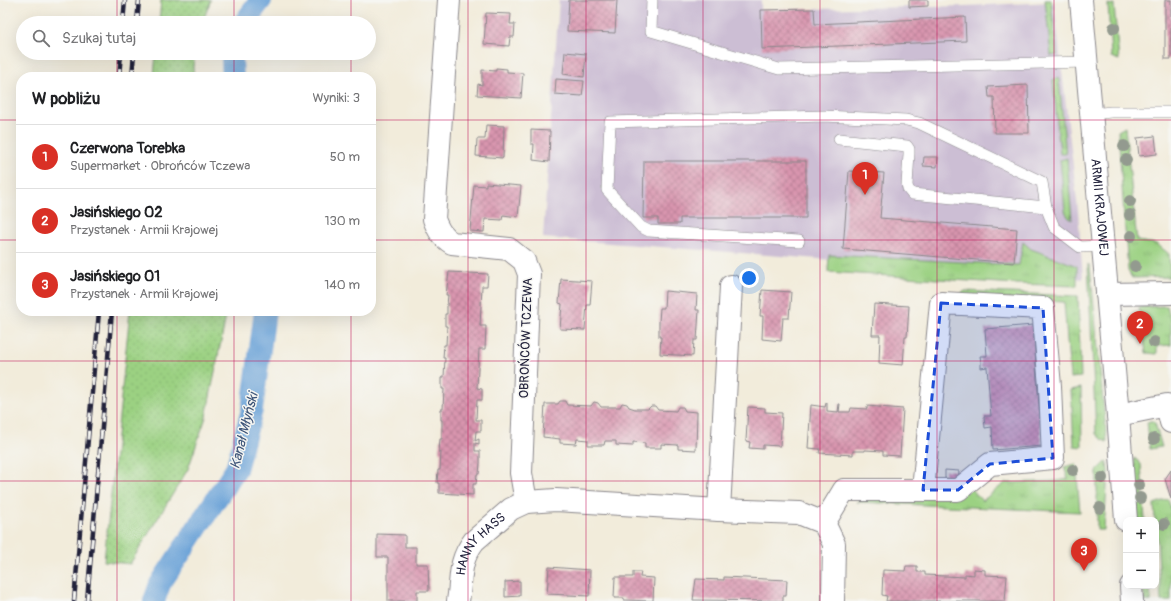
<!DOCTYPE html>
<html lang="pl">
<head>
<meta charset="utf-8">
<style>
  body { margin:0; font-family:Pangolin,sans-serif; background:#f6f6f6; color:#202124 }
  .controls { position:absolute; right:12px; bottom:12px; display:grid; overflow:hidden; border-radius:8px; box-shadow:0 4px 16px #0002 }
  .controls button { width:36px; height:36px; display:grid; place-items:center; padding:0; border:0; border-bottom:1px solid #e0e0e0; background:#fff; color:#202124; font:20px sans-serif }
  .you { position:absolute; left:749px; top:278px; width:14px; height:14px; margin:-10px; border:3px solid #fff; border-radius:50%; background:#1a73e8; box-shadow:0 0 0 6px #1a73e833 }
  .badge { display:grid; place-items:center; width:26px; height:26px; border-radius:50%; background:#d93025; color:#fff; font-size:13px; font-weight:700 }
  .pin { position:absolute; translate:-50% -33px; filter:drop-shadow(0 1px 2px #0008) }
  .pin::after { content:''; position:absolute; top:21px; width:14px; height:12px; background:inherit; clip-path:polygon(0 0,100% 0,50% 100%) }
  .list { margin:0; padding:0; list-style:none }
  h2 { display:flex; justify-content:space-between; align-items:center; height:52px; margin:0; padding:0 16px; font-size:17px }
  h2 small { font-size:13px; font-weight:400; color:#757577 }
  .list li { display:grid; grid-template-columns:26px 1fr auto; gap:12px; align-items:center; box-sizing:border-box; height:64px; padding:0 16px; border-top:1px solid #e0e0e0 }
  .list b { display:block; font-size:15px; white-space:nowrap }
  .list p { margin:0; font-size:13px; white-space:nowrap; color:#757577 }
  .list em { font-size:13px; font-style:normal; color:#757577 }
  .icon { flex:none; width:22px; height:22px; fill:none; stroke:currentColor; stroke-width:2; stroke-linecap:round; stroke-linejoin:round }
  .map { position:relative; flex:none; width:1171px; height:601px; overflow:hidden }
  .search { position:absolute; background:#fff; box-shadow:0 4px 16px #0002; left:16px; top:16px; width:360px; height:44px; display:flex; align-items:center; gap:10px; box-sizing:border-box; padding:0 14px; border-radius:22px; color:#757577; font-size:15px }
  .panel { position:absolute; background:#fff; box-shadow:0 4px 16px #0002; left:16px; top:72px; width:360px; height:244px; border-radius:16px }
  .map>svg:first-child { display:block }
</style>
</head>
<body>
<div class="map">
<svg width="1171" height="601" viewBox="0 0 1171 601">
  <defs>
    <pattern id="grass-tufts" width="24" height="20" patternUnits="userSpaceOnUse"><rect width="24" height="20" fill="#9bd182"/><path d="M3 7l-1-3M5 7V3M7 7l1-3M15 17l-1-3M17 17v-4M19 17l1-3" fill="none" stroke="#85b371"/></pattern>
    <pattern id="garden-dots" width="8" height="8" patternUnits="userSpaceOnUse"><rect width="8" height="8" fill="#9bd182"/><path d="M2 2h.1M6 6h.1" fill="none" stroke="#85b371" stroke-width="1.8" stroke-linecap="round"/></pattern>
    <pattern id="building-cross-hatch" width="8" height="8" patternUnits="userSpaceOnUse"><rect width="8" height="8" fill="#d995af"/><path d="M0 0l8 8M0 8l8-8" fill="none" stroke="#b07990"/></pattern>
  </defs>
  <rect width="100%" height="100%" fill="#f6f6f2"/>
  <filter id="ink" filterUnits="userSpaceOnUse"><feTurbulence type="fractalNoise" baseFrequency=".025" numOctaves="2"/><feDisplacementMap in="SourceGraphic" scale="8" xChannelSelector="R" yChannelSelector="G"/><feConvolveMatrix kernelMatrix="1 2 1 2 8 2 1 2 1" color-interpolation-filters="sRGB"/></filter>
  <filter id="wash" filterUnits="userSpaceOnUse"><feTurbulence type="fractalNoise" baseFrequency=".012" numOctaves="4" result="noise"/><feDisplacementMap in="SourceGraphic" scale="16" xChannelSelector="R" yChannelSelector="G"/><feGaussianBlur stdDeviation="0.9" result="paint"/><feColorMatrix in="noise" values="0 0 0 0 0 0 0 0 0 0 0 0 0 0 0 0 0 1.4 0 .05"/><feComposite in="paint" operator="in"/></filter>
  <g filter="url(#wash)">
    <rect width="100%" height="100%" fill="#f2ecdb"/>
    <polygon fill="#ccbed4" points="559,0 761,0 761,10 965,6 1054,2 1078,210 1083,279 543,238"/>
    <g fill="url(#grass-tufts)" stroke="#5e7a5e">
      <polygon points="1045,0 1051,0 1057,55 1051,56"/>
      <polygon points="1108,4 1114,5 1119,60 1111,57"/>
      <polygon points="1056,78 1059,79 1066,154 1060,154 1053,80"/>
      <polygon points="1125,127 1137,241 1157,244 1169,254 1170,277 1132,278 1128,271 1118,131"/>
      <polygon points="1067,158 1072,220 1068,217 1065,211 1060,160"/>
      <polygon points="1023,242 1031,249 1077,266 1077,286 1016,284 828,272 829,255 1019,265"/>
      <polygon points="1088,264 1090,266 1107,442 1101,439 1096,434"/>
      <polygon points="965,291 1078,296 1081,377 1070,378 1064,302 958,296"/>
      <polygon points="1167,306 1171,321 1171,345 1157,346 1157,354 1146,353 1139,307"/>
      <polygon points="1081,388 1082,447 1074,446 1071,390"/>
      <polygon points="1150,421 1153,421 1155,423 1162,447 1150,449 1147,422"/>
      <polygon points="1134,458 1137,460 1141,464 1145,520 1138,520"/>
      <polygon points="1107,461 1108,472 1104,530 1097,530 1097,471"/>
      <polygon points="1076,464 1080,512 857,502 864,499 972,489 982,501 1005,483 1057,481 1068,479 1064,467"/>
      <polygon points="1168,499 1171,509 1171,601 1161,601 1156,520 1155,520 1154,504"/>
      <polygon points="1143,586 1150,586 1151,601 1144,601"/>
    </g>
    <g fill="url(#garden-dots)" stroke="#5e7a5e">
      <polygon points="161,0 211,0 202,23 159,23"/>
      <polygon points="156,53 195,53 193,67 194,77 154,77"/>
      <polygon points="130,311 227,311 206,417 188,469 130,564 104,561"/>
    </g>
    <g fill="none" stroke-linecap="round" stroke-linejoin="round">
      <g stroke="#69a1d7" stroke-width="22">
        <polyline points="244,23 261,0"/>
        <polyline points="233,77 232,59 234,53"/>
        <polyline points="154,601 160,584 236,469 252,410 265,311"/>
      </g>
    </g>
    <g id="blocks">
      <g fill="url(#building-cross-hatch)">
        <polygon points="569,0 617,0 615,33 567,31"/>
        <polygon points="909,0 928,0 928,6 909,7"/>
        <rect x="1165" y="0" width="6" height="59"/>
        <polygon points="814,9 815,24 965,17 966,41 762,49 761,10"/>
        <polygon points="486,13 511,14 510,24 515,24 514,37 510,37 509,46 484,44"/>
        <polygon points="565,52 586,54 584,77 563,74"/>
        <polygon points="496,68 507,69 507,72 523,73 521,98 477,95 478,84 482,85 482,70 496,71"/>
        <polygon points="556,79 584,81 582,96 555,94"/>
        <polygon points="1028,85 1029,133 995,133 994,97 989,97 988,87"/>
        <polygon points="486,125 504,126 503,158 476,156 477,139 485,139"/>
        <polygon points="531,130 550,131 549,162 533,160 534,144 531,144"/>
        <polygon points="1155,136 1157,154 1139,156 1137,138"/>
        <polygon points="924,157 938,157 937,167 923,166"/>
        <polygon points="644,161 806,161 806,218 680,218 680,224 658,224 658,218 643,218"/>
        <polygon points="849,171 884,173 880,218 1017,229 1014,263 843,249"/>
        <polygon points="486,183 521,186 518,217 503,215 502,220 485,219 484,232 470,231 474,185 486,186"/>
        <polygon points="449,272 488,274 487,286 482,286 480,326 486,326 485,349 479,349 477,388 482,389 482,400 477,400 476,420 481,420 481,431 476,431 475,441 479,439 479,444 475,443 475,451 480,451 480,463 479,474 477,474 476,484 473,484 473,495 439,493 439,483 437,483 438,470 440,470 441,452 439,452 440,439 442,439 442,420 441,420 441,409 443,409 444,389 442,389 442,377 444,377 445,358 443,358 444,345 446,345 447,326 445,326 445,314 447,314 447,305 448,295 446,295"/>
        <polygon points="561,279 592,281 590,305 587,305 585,330 560,329 562,304 559,303"/>
        <polygon points="762,290 791,292 789,318 783,318 781,341 762,339 763,316 760,316"/>
        <polygon points="665,291 697,294 696,310 699,310 697,340 694,340 693,356 660,354 661,337 659,337 659,322 660,308 664,308"/>
        <polygon points="874,304 909,306 907,337 905,337 903,365 879,363 880,335 872,335"/>
        <polygon points="1033,325 1042,446 993,450 992,427 985,428 984,416 991,416 987,367 981,368 981,362 980,356 987,356 985,329"/>
        <polygon points="560,401 565,401 567,405 591,406 594,402 598,403 601,407 620,407 622,403 627,404 629,407 635,409 648,409 651,406 655,406 658,410 676,411 678,407 683,407 685,411 697,412 696,450 678,449 678,445 661,444 661,448 645,448 645,443 633,442 633,446 616,445 616,441 605,441 604,445 588,445 588,440 577,439 576,444 560,443 560,439 543,437 545,404 558,404"/>
        <polygon points="826,403 827,403 827,411 838,412 839,404 840,404 839,412 850,412 851,408 867,409 867,406 903,409 900,456 883,455 883,451 865,450 865,451 853,451 853,455 819,453 820,449 808,448 811,405 825,407"/>
        <polygon points="748,407 765,408 765,412 782,413 780,446 763,445 763,449 749,448 750,442 746,441"/>
        <polygon points="945,470 959,471 958,479 945,478"/>
        <polygon points="1171,470 1171,499 1165,479"/>
        <polygon points="377,534 405,535 405,547 416,547 416,564 428,564 429,591 417,591 417,601 388,601 388,557 377,557"/>
        <polygon points="906,566 917,566 917,572 925,572 925,575 965,577 965,574 974,575 974,569 985,570 985,575 1007,576 1005,601 886,601 887,596 882,595 883,570 905,571"/>
        <polygon points="549,567 590,570 589,596 547,594"/>
        <polygon points="633,572 641,572 640,577 654,578 653,601 624,600 624,598 614,598 615,577 633,577"/>
        <polygon points="724,577 787,580 786,596 783,596 783,601 693,600 696,579 724,580"/>
        <polygon points="520,581 520,596 505,597 505,582"/>
      </g>
    </g>
  </g>
  <g filter="url(#ink)">
    <use href="#blocks" fill-opacity="0" stroke="#8a878b" stroke-width="1"/>
    <g fill="none" stroke-linecap="round" stroke-linejoin="round">
      <g stroke="#8a878b" stroke-width="12">
        <g id="service">
          <polyline points="652,0 651,31 779,69 1087,62"/>
          <polyline points="1092,114 1111,112 1171,112"/>
          <polyline points="839,139 907,146 909,149 909,154 907,185 908,189 912,194 1046,207"/>
          <polyline points="799,241 649,231 641,227 607,190 610,122 824,116 906,120 919,123 1042,182 1046,207 1054,227 1080,247 1103,246"/>
        </g>
      </g>
      <g stroke="#8a878b" stroke-width="24">
        <g id="minor">
          <path d="M449 0 434 219C438 230 442 237 452 243L509 249 524 261 529 274 521 473 526 502 556 500 719 510 799 513 824 523 834 544 833 601"/>
          <polyline points="1107,294 1171,293"/>
          <polyline points="1118,415 1167,405 1171,422"/>
          <polyline points="719,510 731,286"/>
          <polyline points="824,523 844,490 958,490 990,464 1053,458 1050,386 1043,308 941,303 923,490"/>
          <path id="s1" d="M458 601C462 578 458 562 474 541L511 509 526 502"/>
        </g>
      </g>
      <g stroke="#8a878b" stroke-width="24">
        <g id="tertiary">
          <path id="s2" d="M1081 0 1118 415 1126 520"/>
          <polyline points="1131,586 1132,601"/>
        </g>
      </g>
      <use href="#service" stroke="#fff" stroke-width="11"/>
      <use href="#minor" stroke="#fff" stroke-width="22"/>
      <use href="#tertiary" stroke="#fff" stroke-width="22"/>
      <g stroke="#22223b" stroke-width="4.5">
        <g id="rail">
          <polyline points="123,23 125,0"/>
          <polyline points="137,23 139,0"/>
          <polyline points="119,77 121,53"/>
          <polyline points="132,77 134,53"/>
          <polyline points="74,601 99,311"/>
          <polyline points="87,601 112,311"/>
        </g>
      </g>
      <use href="#rail" stroke="#f6f6f2" stroke-width="3" stroke-dasharray="9" stroke-linecap="butt"/>
    </g>
    <g fill="#939a8f">
      <circle cx="1114" cy="28" r="6"/>
      <circle cx="1124" cy="146" r="6"/>
      <circle cx="1126" cy="160" r="6"/>
      <circle cx="1130" cy="201" r="6"/>
      <circle cx="1130" cy="215" r="6"/>
      <circle cx="1131" cy="236" r="6"/>
      <circle cx="1135" cy="266" r="6"/>
      <circle cx="1154" cy="342" r="6"/>
      <circle cx="1154" cy="439" r="6"/>
      <circle cx="1073" cy="470" r="6"/>
      <circle cx="1102" cy="478" r="6"/>
      <circle cx="1139" cy="485" r="6"/>
      <circle cx="1140" cy="498" r="6"/>
      <circle cx="1100" cy="508" r="6"/>
      <circle cx="1164" cy="524" r="6"/>
    </g>
  </g>
  <path fill="#1d4ed8" fill-opacity="0.2" stroke="#1d4ed8" stroke-width="3" stroke-dasharray="8 5" stroke-linejoin="round" d="M941 303 1043 308 1053 458 990 464 958 490H923Z"/>
  <path fill="none" stroke="#c2185b" stroke-width="1" stroke-opacity="0.55" d="M117 0V23M234 0V23M351 0V23M468 0V601M586 0V601M703 0V601M820 0V601M937 0V601M1054 0V601M117 53V77M234 53V77M351 53V77M0 120H21M371 120H1171M0 240H21M371 240H1171M117 311V601M234 311V601M351 311V601M0 361H1171M0 481H1171"/>
  <g text-anchor="middle" dominant-baseline="central" stroke-width="3" stroke-linejoin="round" paint-order="stroke">
    <g font-size="13" fill="#22223b" stroke="#f6f6f2">
      <text stroke="none"><textPath href="#s2" startOffset="208">ARMII KRAJOWEJ</textPath></text>
      <text transform="translate(526 338) rotate(-88)">OBROŃCÓW TCZEWA</text>
      <text stroke="none"><textPath href="#s1" startOffset="64">HANNY HASS</textPath></text>
    </g>
    <g font-size="14" font-style="italic" fill="#3e5579" stroke="#f6f6f2">
      <text transform="translate(244 431) rotate(-76)">Kanał Młyński</text>
    </g>
  </g>
</svg>
<div class="controls">
<button>+</button>
<button>−</button>
</div>
<div class="you"></div>
<div class="pin badge" style="left:865px;top:195px">1</div>
<div class="pin badge" style="left:1140px;top:344px">2</div>
<div class="pin badge" style="left:1084px;top:571px">3</div>
<div class="search"><svg class="icon" aria-label="search" viewBox="0 0 24 24"><circle cx="10" cy="10" r="6"/><path d="M15 15l6 6"/></svg>Szukaj tutaj</div>
<section class="panel">
<h2>W pobliżu<small>Wyniki: 3</small></h2>
<ul class="list">
<li><span class="badge">1</span><div><b>Czerwona Torebka</b><p>Supermarket · Obrońców Tczewa</p></div><em>50 m</em></li>
<li><span class="badge">2</span><div><b>Jasińskiego 02</b><p>Przystanek · Armii Krajowej</p></div><em>130 m</em></li>
<li><span class="badge">3</span><div><b>Jasińskiego 01</b><p>Przystanek · Armii Krajowej</p></div><em>140 m</em></li>
</ul>
</section>
</div>
</body>
</html>
